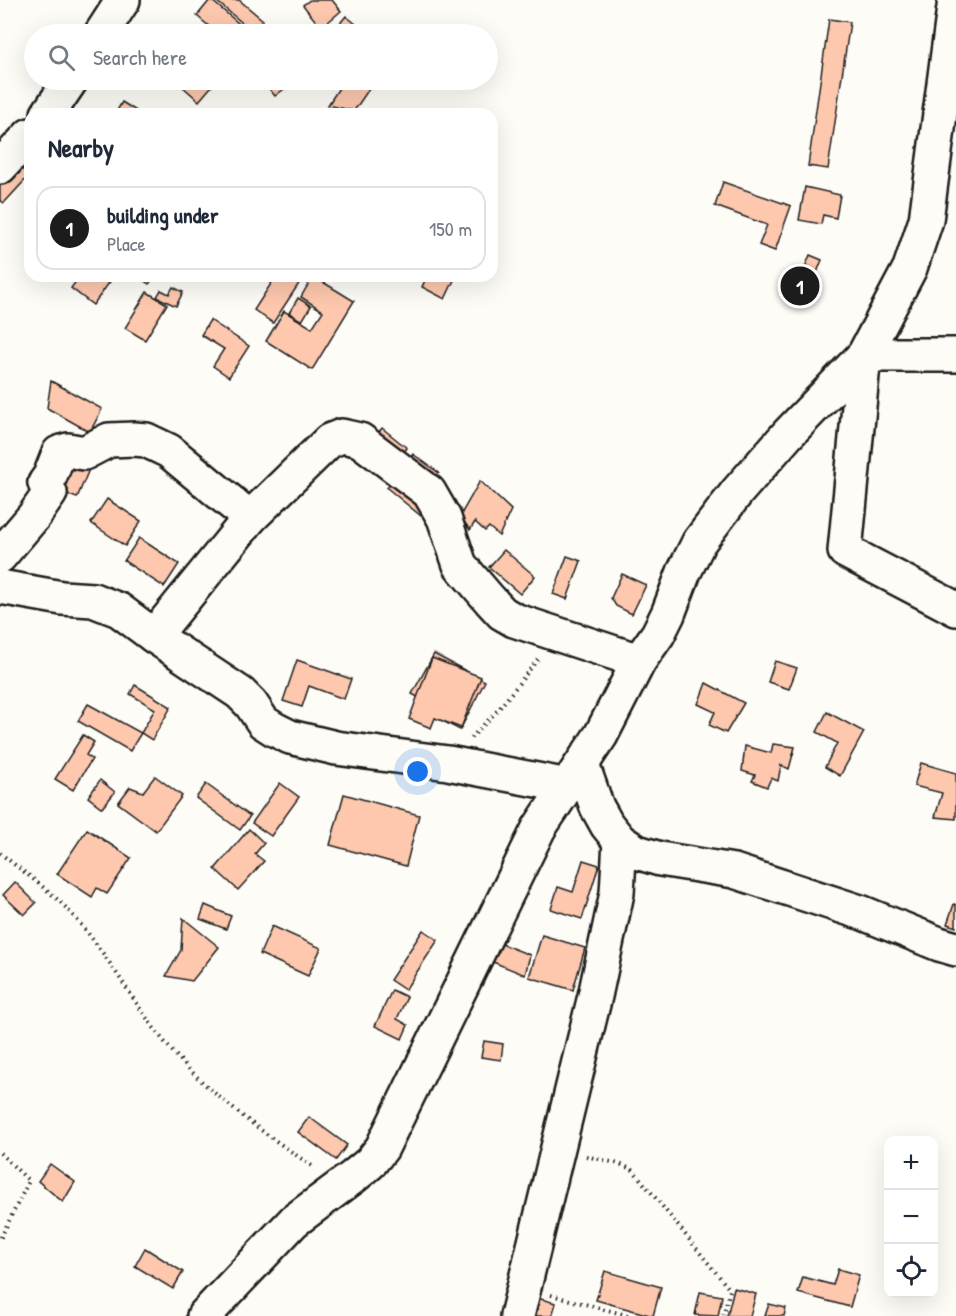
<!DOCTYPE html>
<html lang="en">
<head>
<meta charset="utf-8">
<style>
  body { margin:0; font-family:"Patrick Hand",sans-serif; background:#f6f6f7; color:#1f2937 }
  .controls { position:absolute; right:18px; bottom:18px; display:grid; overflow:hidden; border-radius:12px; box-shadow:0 6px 24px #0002 }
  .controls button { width:54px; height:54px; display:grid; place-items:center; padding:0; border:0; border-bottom:2px solid #e0e1e3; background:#fff; color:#1f2937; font:30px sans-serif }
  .you { position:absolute; left:418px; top:772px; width:21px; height:21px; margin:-15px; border:4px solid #fff; border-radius:50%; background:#1a73e8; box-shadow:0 0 0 9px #1a73e833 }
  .badge { display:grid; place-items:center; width:39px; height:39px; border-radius:50%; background:#1c1c1c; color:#fff; font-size:20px; font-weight:700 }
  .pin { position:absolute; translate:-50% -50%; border:3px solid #fff; box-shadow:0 2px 6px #0006 }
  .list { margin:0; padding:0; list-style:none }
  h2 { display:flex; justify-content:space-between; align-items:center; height:78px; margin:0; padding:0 24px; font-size:26px }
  h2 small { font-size:20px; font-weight:400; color:#747a83 }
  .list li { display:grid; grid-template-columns:39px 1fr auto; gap:18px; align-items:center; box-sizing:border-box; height:84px; margin:0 12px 12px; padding:0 12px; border:2px solid #e0e1e3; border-radius:18px }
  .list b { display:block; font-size:22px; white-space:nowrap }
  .list p { margin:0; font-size:20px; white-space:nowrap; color:#747a83 }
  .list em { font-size:20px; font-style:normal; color:#747a83 }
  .icon { flex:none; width:33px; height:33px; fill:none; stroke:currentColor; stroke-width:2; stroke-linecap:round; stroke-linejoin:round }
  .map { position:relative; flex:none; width:956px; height:1316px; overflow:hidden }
  .search { position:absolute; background:#fff; box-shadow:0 6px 24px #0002; left:24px; top:24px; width:474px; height:66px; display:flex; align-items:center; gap:15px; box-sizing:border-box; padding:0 21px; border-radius:33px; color:#747a83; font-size:22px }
  .panel { position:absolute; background:#fff; box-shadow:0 6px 24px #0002; left:24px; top:108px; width:474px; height:174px; border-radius:18px }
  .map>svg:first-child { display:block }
</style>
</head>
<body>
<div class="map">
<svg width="956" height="1316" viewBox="0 0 956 1316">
  <rect width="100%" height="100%" fill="#fdfcf7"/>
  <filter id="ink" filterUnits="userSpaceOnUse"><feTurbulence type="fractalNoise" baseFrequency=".0167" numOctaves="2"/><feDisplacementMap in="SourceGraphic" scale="12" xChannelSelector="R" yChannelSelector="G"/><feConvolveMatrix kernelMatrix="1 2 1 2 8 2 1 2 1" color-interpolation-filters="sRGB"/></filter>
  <g filter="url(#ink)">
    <g fill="#fdc8ae" stroke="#1c1c1c" stroke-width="1.5">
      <polygon points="210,0 211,0 251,34 218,34 197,16"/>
      <polygon points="215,0 239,0 263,20 253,32"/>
      <polygon points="310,0 332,0 341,11 321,28 303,5"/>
      <polygon points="346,16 367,33 365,34 331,34"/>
      <polygon points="829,19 850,22 828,169 808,166"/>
      <polygon points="186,80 217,80 199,101 181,85"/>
      <polygon points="262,80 282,80 288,86 275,96"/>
      <polygon points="344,80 375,80 354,111 328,105"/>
      <polygon points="122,102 141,114 115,114"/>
      <polygon points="30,150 30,180 27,178 4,203 0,200 0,178"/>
      <polygon points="723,182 791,206 775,251 759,245 767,225 715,206"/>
      <polygon points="805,187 840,195 836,218 823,215 821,224 799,220"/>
      <polygon points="810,255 822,260 816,275 804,270"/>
      <polygon points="80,276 114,276 93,305 71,288"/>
      <polygon points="137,276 155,276 149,284"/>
      <polygon points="276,276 297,276 302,279 273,323 254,310"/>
      <polygon points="313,276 354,301 312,370 266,341 284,311 312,328 323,311 301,297"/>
      <polygon points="427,276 456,276 445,299 422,287"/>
      <polygon points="792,276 811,281 807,298 788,290"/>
      <polygon points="173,287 183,292 176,306 157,297 161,290 169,294"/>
      <polygon points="147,292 167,304 145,340 125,328"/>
      <polygon points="298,298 311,306 302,321 289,313"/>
      <polygon points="210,320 249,346 229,377 213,366 224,349 201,335"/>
      <polygon points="51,381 102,409 90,432 47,408"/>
      <polygon points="382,428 407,448 396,461 372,441"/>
      <polygon points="413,454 439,473 427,489 402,470"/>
      <polygon points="62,455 90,467 77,498 49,487"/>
      <polygon points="398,475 432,504 421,516 387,488"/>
      <polygon points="480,481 511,510 499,536 489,527 485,531 475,522 470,530 460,516"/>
      <polygon points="107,499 141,521 125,546 91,523"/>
      <polygon points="139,538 179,564 164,587 124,561"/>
      <polygon points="504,550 535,576 520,594 489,567"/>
      <polygon points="567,556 581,561 567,599 553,594"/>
      <polygon points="622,574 646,585 632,614 616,606 611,598"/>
      <polygon points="434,654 485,681 460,730 421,710 425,701 412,694"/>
      <polygon points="432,658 481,677 461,728 435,718 431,728 409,719"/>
      <polygon points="297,660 351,679 344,699 309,686 302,707 283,701"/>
      <polygon points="775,661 797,668 789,689 768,682"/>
      <polygon points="706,683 744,703 726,733 709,725 715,712 698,704"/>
      <polygon points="135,685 171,707 152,740 141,733 155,709 130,694"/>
      <polygon points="88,704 141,733 130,751 78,721"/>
      <polygon points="827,712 864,732 840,776 825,767 837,743 817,732"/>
      <polygon points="83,735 94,742 86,755 92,759 73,790 55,779"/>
      <polygon points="773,744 795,747 789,769 781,765 778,781 771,778 767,787 752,781 755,775 742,771 745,746 771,753"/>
      <polygon points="921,763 956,773 956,819 935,817 942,793 914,786"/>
      <polygon points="155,776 182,796 156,831 118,803 130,787 143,792"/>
      <polygon points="100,780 115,792 102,808 88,797"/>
      <polygon points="280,783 299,797 271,836 252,823"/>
      <polygon points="206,784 250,816 240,830 196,798"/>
      <polygon points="344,794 419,815 406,866 330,845"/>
      <polygon points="87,829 131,858 107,894 97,888 92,897 57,874"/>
      <polygon points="249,829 264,843 255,854 264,861 238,890 215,869"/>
      <polygon points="583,860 599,865 582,919 551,909 558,887 573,892"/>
      <polygon points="15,882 36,903 24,915 3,895"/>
      <polygon points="954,904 956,905 956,927 947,924"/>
      <polygon points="205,905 231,916 226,929 200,919"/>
      <polygon points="183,918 219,947 192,981 166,976 181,950"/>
      <polygon points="272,926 321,948 308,976 260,954"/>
      <polygon points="423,930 438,940 405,990 390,980"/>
      <polygon points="542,935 585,948 573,990 529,977"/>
      <polygon points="499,943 530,955 525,975 493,962"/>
      <polygon points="392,990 407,997 397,1019 408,1025 402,1039 375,1026"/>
      <polygon points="484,1041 503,1044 501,1060 481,1057"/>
      <polygon points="309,1117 347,1145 336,1160 298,1132"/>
      <polygon points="50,1164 75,1182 63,1202 38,1181"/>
      <polygon points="145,1248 183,1272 173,1289 135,1266"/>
      <polygon points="838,1269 859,1275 850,1307 798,1293 803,1277 833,1285"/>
      <polygon points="605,1271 661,1287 653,1316 596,1300"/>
      <polygon points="734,1288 756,1294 750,1316 727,1316"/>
      <polygon points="700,1292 722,1296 718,1316 695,1315"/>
      <polygon points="533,1297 556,1303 552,1316 528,1316"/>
      <polygon points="769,1304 786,1308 784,1316 765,1316"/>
    </g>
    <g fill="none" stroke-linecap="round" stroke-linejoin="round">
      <g stroke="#1c1c1c" stroke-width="38">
        <g id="street">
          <polyline points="101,34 123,0"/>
          <polyline points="48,114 71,80"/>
          <polyline points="0,167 30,135"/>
          <polyline points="956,355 864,355 845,551 956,609"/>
          <polyline points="0,556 34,516 50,493 45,483 50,476 59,453 68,450 84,453 109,440 134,439 146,440 169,451 250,518"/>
          <polyline points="0,587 62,598 93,600 119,610 154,636 240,693 251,704 263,722 274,729 290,737 336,748 448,763 568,786"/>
          <polyline points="154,636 250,518 329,441 342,436 360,440 429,492 444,518 460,565 490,600 502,613 514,620 639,661"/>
          <polyline points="582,764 597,807 607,825 620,841 637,852 660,859 734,871 863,913 939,944 956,949"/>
          <polyline points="204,1316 294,1221 353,1177 370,1163 382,1148 539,828 601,735 639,661 658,634 668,614 684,572 699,542 737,492 788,434 864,355 910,268 926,220 955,0"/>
          <polyline points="517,1316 595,996 617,893 620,841"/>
        </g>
      </g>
      <g stroke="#1c1c1c" stroke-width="4" stroke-dasharray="1.5 4.5" stroke-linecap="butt">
        <polyline points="471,738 498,710 538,659"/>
        <path d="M0 853C22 871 51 891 70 912 109 954 135 1008 173 1052 214 1098 265 1134 315 1168"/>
        <polyline points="0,1153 29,1181 0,1239"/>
        <polyline points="586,1156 620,1164 633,1170 730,1290 723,1316"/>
        <polyline points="551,1295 630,1316"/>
      </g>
      <use href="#street" stroke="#fdfcf7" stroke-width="33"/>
    </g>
  </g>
</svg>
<div class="controls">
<button>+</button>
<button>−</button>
<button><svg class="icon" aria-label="locate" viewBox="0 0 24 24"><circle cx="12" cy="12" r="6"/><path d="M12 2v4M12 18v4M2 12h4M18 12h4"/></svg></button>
</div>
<div class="you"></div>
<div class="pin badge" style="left:800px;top:286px">1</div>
<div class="search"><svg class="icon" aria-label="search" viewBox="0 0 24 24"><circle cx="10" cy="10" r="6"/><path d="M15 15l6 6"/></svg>Search here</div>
<section class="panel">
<h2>Nearby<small></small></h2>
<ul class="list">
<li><span class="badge">1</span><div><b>building under</b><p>Place</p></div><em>150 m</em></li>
</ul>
</section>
</div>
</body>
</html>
